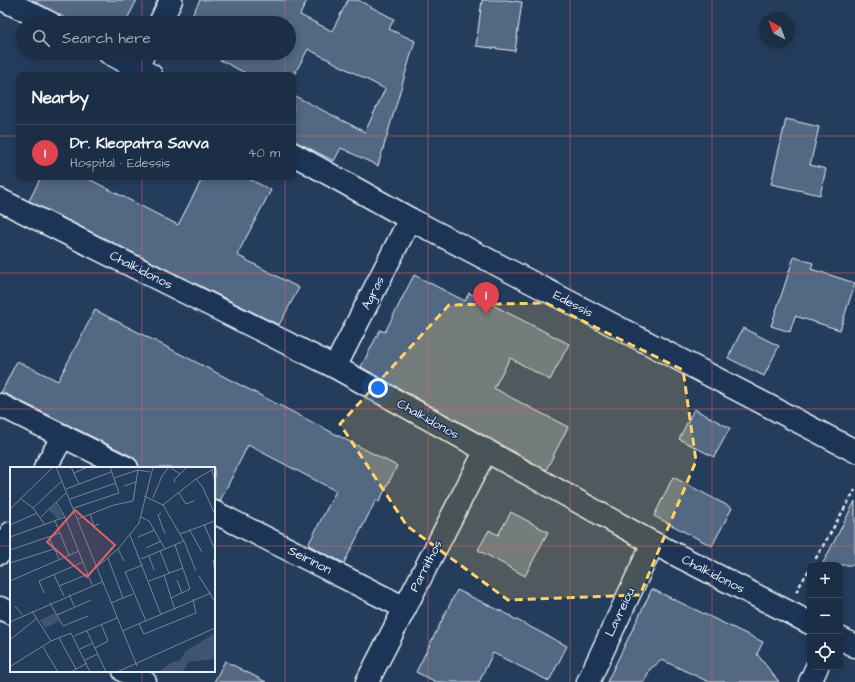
<!DOCTYPE html>
<html lang="en">
<head>
<meta charset="utf-8">
<style>
  body { margin:0; font-family:"Architects Daughter",sans-serif; background:#25364d; color:#f1f3f6 }
  .controls { position:absolute; right:12px; bottom:12px; display:grid; overflow:hidden; border-radius:8px; box-shadow:0 2px 10px #0003 }
  .controls button { width:36px; height:36px; display:grid; place-items:center; padding:0; border:0; border-bottom:1px solid #3a4a5f; background:#1c2e46; color:#f1f3f6; font:20px sans-serif }
  .compass { position:absolute; left:759px; top:12px; width:36px; height:36px; border-radius:50%; background:#1c2e46; box-shadow:0 2px 10px #0003; rotate:319deg }
  .you { position:absolute; left:378px; top:388px; width:14px; height:14px; margin:-10px; border:3px solid #fff; border-radius:50%; background:#1a73e8; box-shadow:0 0 0 6px #1a73e833 }
  .badge { display:grid; place-items:center; width:26px; height:26px; border-radius:50%; background:#8bbbb9; color:#fff; font-size:13px; font-weight:700 }
  .pin { position:absolute; translate:-50% -33px; filter:drop-shadow(0 1px 2px #0008) }
  .pin::after { content:''; position:absolute; top:21px; width:14px; height:12px; background:inherit; clip-path:polygon(0 0,100% 0,50% 100%) }
  .list { margin:0; padding:0; list-style:none }
  h2 { display:flex; justify-content:space-between; align-items:center; height:52px; margin:0; padding:0 16px; font-size:17px }
  h2 small { font-size:13px; font-weight:400; color:#a0a8b3 }
  .list li { display:grid; grid-template-columns:26px 1fr auto; gap:12px; align-items:center; box-sizing:border-box; height:56px; padding:0 16px; border-top:1px solid #3a4a5f }
  .list b { display:block; font-size:15px; white-space:nowrap }
  .list p { margin:0; font-size:13px; white-space:nowrap; color:#a0a8b3 }
  .list em { font-size:13px; font-style:normal; color:#a0a8b3 }
  .icon { flex:none; width:22px; height:22px; fill:none; stroke:currentColor; stroke-width:2; stroke-linecap:round; stroke-linejoin:round }
  .map { position:relative; flex:none; width:855px; height:682px; overflow:hidden }
  .search { position:absolute; background:#1c2e46; box-shadow:0 2px 10px #0003; left:16px; top:16px; width:280px; height:44px; display:flex; align-items:center; gap:10px; box-sizing:border-box; padding:0 14px; border-radius:22px; color:#a0a8b3; font-size:15px }
  .panel { position:absolute; background:#1c2e46; box-shadow:0 2px 10px #0003; left:16px; top:72px; width:280px; height:108px; border-radius:8px }
  .map>svg:first-child { display:block }
</style>
</head>
<body>
<div class="map">
<svg width="855" height="682" viewBox="0 0 855 682">
  <rect width="100%" height="100%" fill="#253d5d"/>
  <filter id="ink" filterUnits="userSpaceOnUse"><feTurbulence type="fractalNoise" baseFrequency=".025" numOctaves="2"/><feDisplacementMap in="SourceGraphic" scale="8" xChannelSelector="R" yChannelSelector="G"/><feConvolveMatrix kernelMatrix="1 2 1 2 8 2 1 2 1" color-interpolation-filters="sRGB"/></filter>
  <g filter="url(#ink)">
    <g fill="#536782" stroke="#e8f1f8">
      <polygon points="32,0 137,0 125,23 75,23"/>
      <polygon points="200,0 307,0 300,15 332,31 348,0 358,0 394,19 389,29 415,41 378,166 341,148 334,161 293,140 293,95 365,132 385,89 308,49 294,75 249,75 207,53 289,53 289,23 188,23"/>
      <polygon points="482,0 507,0 522,2 515,51 476,46"/>
      <polygon points="786,119 819,127 810,165 826,169 820,195 771,184"/>
      <polygon points="41,177 85,177 178,225 203,177 245,177 271,190 237,255 299,288 279,325 29,201"/>
      <polygon points="794,257 813,263 811,269 855,283 840,330 795,316 790,332 771,326"/>
      <polygon points="414,275 465,301 469,293 569,344 550,380 510,358 494,388 512,398 568,427 546,470 361,367 380,330 385,332"/>
      <polygon points="95,310 397,466 379,502 376,500 344,563 308,545 336,491 248,445 220,501 214,500 214,468 142,468 139,467 137,461 133,457 6,394 1,393 17,361 58,381"/>
      <polygon points="743,328 779,346 764,376 728,358"/>
      <polygon points="694,409 730,428 714,457 679,439"/>
      <polygon points="673,477 732,508 712,546 654,516"/>
      <polygon points="855,501 855,565 822,565"/>
      <polygon points="511,512 548,532 525,576 478,550 489,530 498,535"/>
      <polygon points="652,589 763,642 757,654 779,682 709,682 662,660 650,669 644,682 607,682"/>
      <polygon points="457,590 511,616 511,617 567,646 549,681 493,653 479,682 436,682 416,672"/>
      <polygon points="225,661 266,682 214,682"/>
    </g>
    <g fill="none" stroke-linecap="round" stroke-linejoin="round">
      <g stroke="#e8f1f8" stroke-width="25">
        <g id="street">
          <polyline points="160,23 171,0"/>
          <polyline points="137,67 144,53"/>
          <polyline points="0,200 335,367 653,543 810,623"/>
          <polyline points="335,367 410,219"/>
          <polyline points="0,405 127,468"/>
          <polyline points="45,468 63,436"/>
          <polyline points="214,512 405,608"/>
          <polyline points="0,553 11,533"/>
          <polyline points="0,608 11,613"/>
          <polyline points="840,638 855,646"/>
          <polyline points="124,671 145,682"/>
          <polyline points="367,682 486,450"/>
          <polyline points="588,682 653,543"/>
          <polyline points="810,682 817,667"/>
        </g>
      </g>
      <g stroke="#e8f1f8" stroke-width="25">
        <g id="secondary">
          <polyline points="4,0 50,23"/>
          <polyline points="109,53 151,75"/>
          <polyline points="293,154 410,219 855,451"/>
        </g>
      </g>
      <g stroke="#e8f1f8" stroke-width="2.5" stroke-dasharray="4 3" stroke-linecap="butt">
        <polyline points="812,565 855,490"/>
        <polyline points="796,592 810,568"/>
      </g>
      <use href="#street" stroke="#1d3557" stroke-width="22"/>
      <use href="#secondary" stroke="#1d3557" stroke-width="22"/>
    </g>
  </g>
  <path fill="#ffd166" fill-opacity="0.2" stroke="#ffd166" stroke-width="3" stroke-dasharray="8 5" stroke-linejoin="round" d="M546 303 683 370 696 461 640 595 508 600 407 526 340 424 449 305Z"/>
  <path fill="none" stroke="#db6466" stroke-width="1" stroke-opacity="0.55" d="M142 0V23M285 0V23M428 0V682M570 0V682M712 0V682M142 53V75M285 53V75M0 136H19M293 136H855M142 177V468M285 177V682M0 273H855M0 409H855M0 546H11M214 546H855M142 671V682"/>
  <g text-anchor="middle" dominant-baseline="central" stroke-width="3" stroke-linejoin="round" paint-order="stroke">
    <g font-size="13" fill="#e8f1f8" stroke="#1d3557">
      <text transform="translate(141 270) rotate(27)">Chalkidonos</text>
      <text transform="translate(373 293) rotate(-63)">Agras</text>
      <text transform="translate(573 304) rotate(28)">Edessis</text>
      <text transform="translate(428 419) rotate(29)">Chalkidonos</text>
      <text transform="translate(310 560) rotate(27)">Seirinon</text>
      <text transform="translate(426 566) rotate(-63)">Parnithos</text>
      <text transform="translate(713 574) rotate(27)">Chalkidonos</text>
      <text transform="translate(620 612) rotate(-65)">Lavreiou</text>
    </g>
  </g>
  <g transform="translate(10 467)">
    <rect width="205" height="205" fill="#253d5d"/>
    <path d="M45 37 53 48 48 52 39 43ZM45 146 49 154 35 161 30 153ZM205 166V192L178 195 173 205H142L149 204 162 195 169 194 176 184Z" fill="#3e5472"/>
    <path fill="none" stroke="#73859b" stroke-width="1" d="M46 0 127 199M61 0 69 17M160 0 170 7M202 3 205 15M64 6 78 0M104 11 128 3 140 5M186 12 192 19 205 47M165 16 164 13 177 0M114 19 126 15M56 22 101 5M168 25 176 37 184 34M134 29 153 38 174 74 186 104M143 31 152 9 159 0M11 32 23 41 35 58M60 32 106 16M46 35 55 50 82 118M153 38 186 12 205 1M23 41 52 14M64 41 109 26 100 0M0 42 43 0M151 46 148 48 155 67M80 47 84 59 89 57M31 50 57 25M131 50 139 54 155 82M68 52 104 38 123 34 128 3M45 54 59 88M194 57 204 81M0 58 27 46M179 62 192 85M170 67 205 54M120 68 151 148M0 70 55 50M39 70 49 92M128 70 145 63M136 81 151 74M108 82 114 94M0 83 50 66M150 84 159 106M139 89 144 103M98 91 113 131M131 92 174 74M205 92 203 94 205 105M0 96 44 82M133 98 115 105 136 154M87 100 109 81 129 56 143 0M44 108 54 129M154 108 165 143M189 109 205 135M167 113 172 126M0 114 69 84M139 114 173 101M49 119 78 107M34 126 29 114 73 95M59 127 64 139M161 131 180 122 165 78M40 136 53 159 78 149M101 136 123 127M5 139 13 148M22 144 41 174M47 148 81 133M0 155 92 115M129 157 134 167 186 146 183 132M77 164 96 205M112 164 201 126M64 169 107 151M49 171 66 202M0 173 27 151M33 180 48 205M85 181 98 174 91 157M70 182 83 176M75 193 88 187M1 199 41 174 61 166 80 205M61 205 77 196M107 205 205 161"/>
    <path fill="#db6466" fill-opacity="0.15" stroke="#db6466" stroke-width="2" d="M65 43 105 78 77 110 37 75Z"/>
    <rect width="205" height="205" fill="none" stroke="#e8f1f8" stroke-width="2"/>
  </g>
</svg>
<div class="controls">
<button>+</button>
<button>−</button>
<button><svg class="icon" aria-label="locate" viewBox="0 0 24 24"><circle cx="12" cy="12" r="6"/><path d="M12 2v4M12 18v4M2 12h4M18 12h4"/></svg></button>
</div>
<svg class="compass" viewBox="-18 -18 36 36"><path d="M0-13l5 13h-10z" fill="#e53935"/><path d="M0 13l5-13h-10z" fill="#a0a8b3"/></svg>
<div class="you"></div>
<div class="pin badge" style="left:486px;top:315px;background:#e0444e">1</div>
<div class="search"><svg class="icon" aria-label="search" viewBox="0 0 24 24"><circle cx="10" cy="10" r="6"/><path d="M15 15l6 6"/></svg>Search here</div>
<section class="panel">
<h2>Nearby<small></small></h2>
<ul class="list">
<li><span class="badge" style="background:#e0444e">1</span><div><b>Dr. Kleopatra Savva</b><p>Hospital · Edessis</p></div><em>40 m</em></li>
</ul>
</section>
</div>
</body>
</html>
